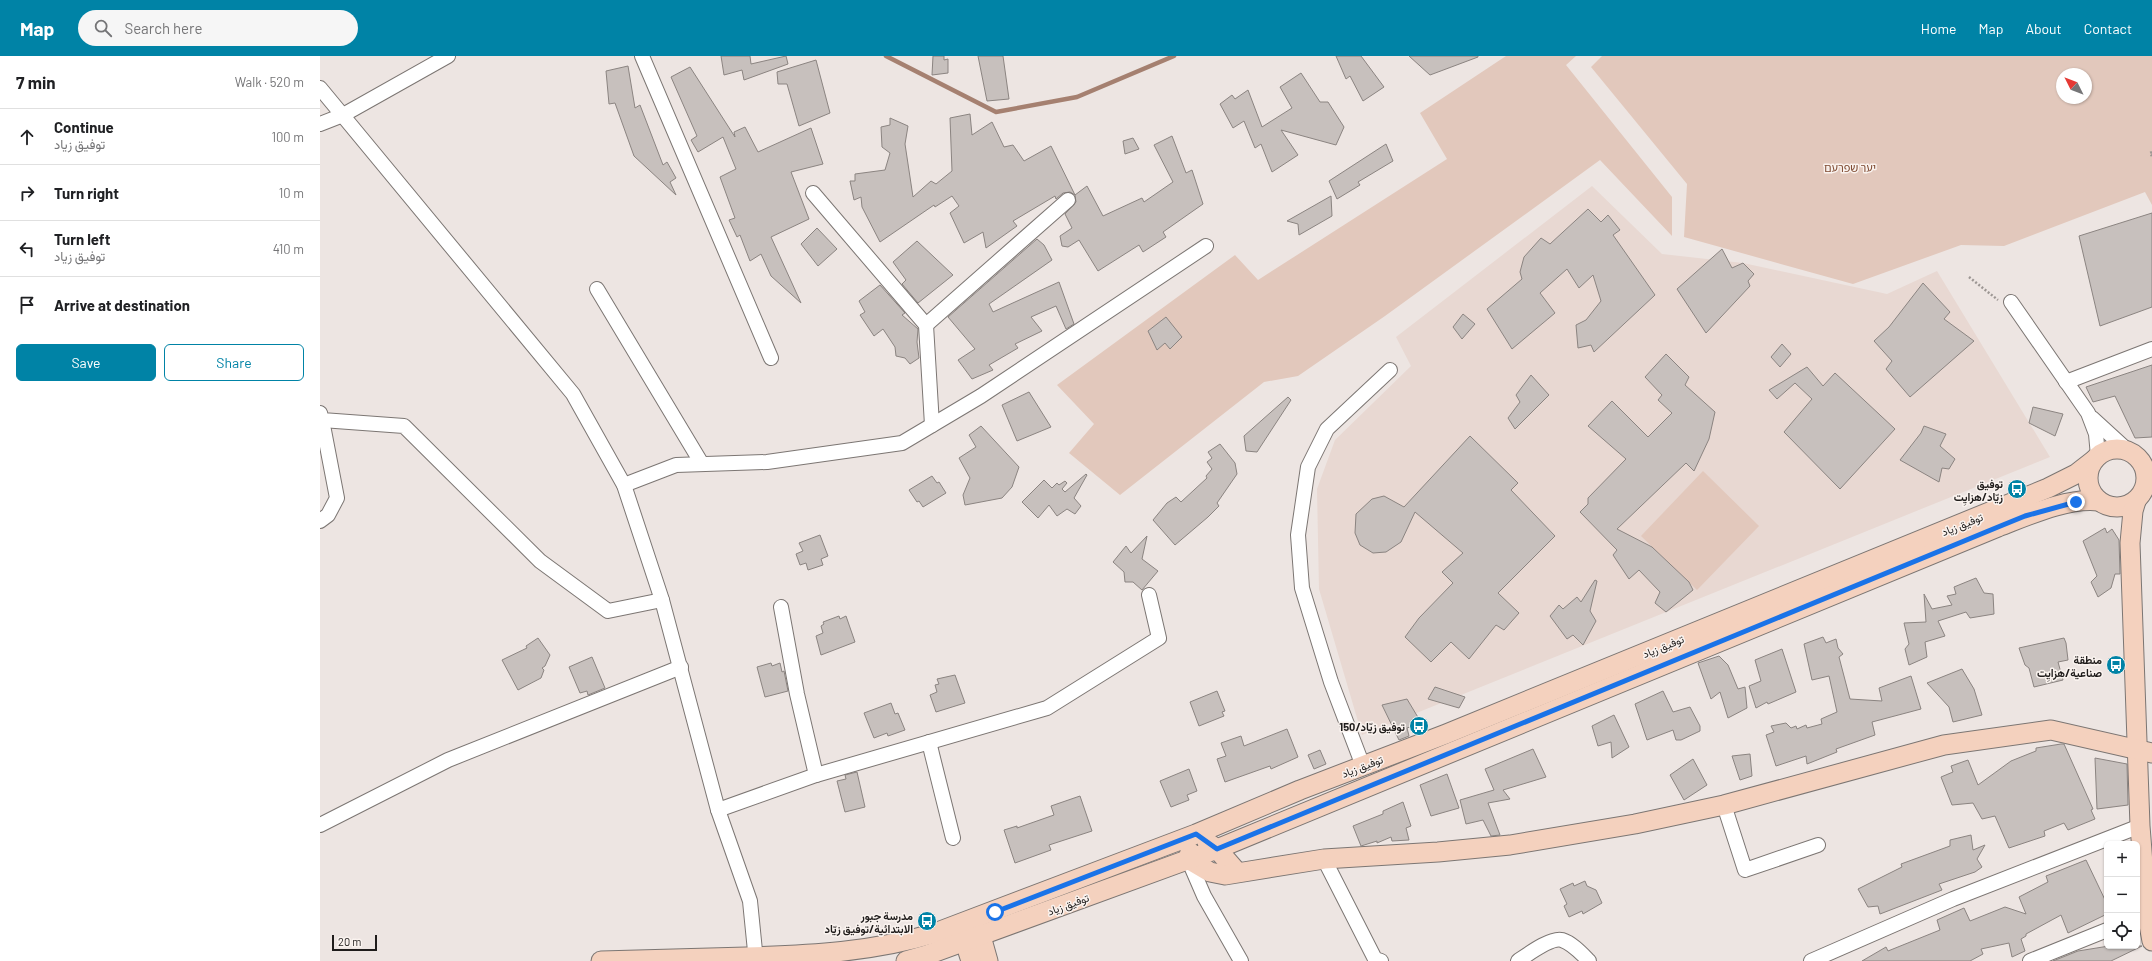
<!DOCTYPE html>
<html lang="en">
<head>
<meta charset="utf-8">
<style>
  body { margin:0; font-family:Barlow,Vazirmatn,"Noto Sans Hebrew",sans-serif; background:#f6f6f6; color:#202124 }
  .controls { position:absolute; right:12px; bottom:12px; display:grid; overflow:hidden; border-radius:6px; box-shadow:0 1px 3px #0004 }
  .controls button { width:36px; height:36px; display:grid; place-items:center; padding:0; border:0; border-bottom:1px solid #e0e0e0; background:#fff; color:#202124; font:20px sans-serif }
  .compass { position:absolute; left:1736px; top:12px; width:36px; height:36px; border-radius:50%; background:#fff; box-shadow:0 1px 3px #0004; rotate:312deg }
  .scale { position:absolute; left:12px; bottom:10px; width:45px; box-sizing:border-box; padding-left:4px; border:2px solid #1f1c1b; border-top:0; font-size:11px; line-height:14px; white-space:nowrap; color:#1f1c1b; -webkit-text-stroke:3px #faf3ef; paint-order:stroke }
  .stop { position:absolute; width:12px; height:12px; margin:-9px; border:3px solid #1a73e8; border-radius:50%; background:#fff }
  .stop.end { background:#1a73e8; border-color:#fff; box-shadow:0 1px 4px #0008 }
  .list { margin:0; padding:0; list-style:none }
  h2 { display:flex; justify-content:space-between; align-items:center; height:52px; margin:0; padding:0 16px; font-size:17px }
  h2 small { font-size:13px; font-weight:400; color:#757577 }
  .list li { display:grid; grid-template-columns:26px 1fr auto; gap:12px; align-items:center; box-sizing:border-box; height:56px; padding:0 16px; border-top:1px solid #e0e0e0 }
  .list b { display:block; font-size:15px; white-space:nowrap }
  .list p { margin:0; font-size:13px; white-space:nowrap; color:#757577 }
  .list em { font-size:13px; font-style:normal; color:#757577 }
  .actions { display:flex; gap:8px; padding:12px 16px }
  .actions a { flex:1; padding:9px 0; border:1px solid #0083a6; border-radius:6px; text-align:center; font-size:14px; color:#0083a6 }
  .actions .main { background:#0083a6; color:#fff }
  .icon { flex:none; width:22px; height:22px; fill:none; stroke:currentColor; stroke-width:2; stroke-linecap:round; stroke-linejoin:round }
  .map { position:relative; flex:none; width:1832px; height:905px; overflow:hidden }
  header { display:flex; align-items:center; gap:24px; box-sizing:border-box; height:56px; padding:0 20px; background:#0083a6; color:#fff }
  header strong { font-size:19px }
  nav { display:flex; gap:22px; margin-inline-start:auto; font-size:14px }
  .search { width:280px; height:36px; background:#f6f6f6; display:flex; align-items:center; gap:10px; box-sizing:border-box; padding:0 14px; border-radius:22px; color:#757577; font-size:15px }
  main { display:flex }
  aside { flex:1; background:#fff }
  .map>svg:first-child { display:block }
</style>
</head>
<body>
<header>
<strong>Map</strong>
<div class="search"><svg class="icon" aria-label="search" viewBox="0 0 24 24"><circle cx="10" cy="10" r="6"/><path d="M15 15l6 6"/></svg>Search here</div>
<nav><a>Home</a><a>Map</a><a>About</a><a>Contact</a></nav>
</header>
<main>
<aside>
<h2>7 min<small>Walk · 520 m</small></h2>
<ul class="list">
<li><svg class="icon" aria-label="ahead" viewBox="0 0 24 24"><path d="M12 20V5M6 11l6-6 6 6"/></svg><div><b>Continue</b><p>توفيق زياد</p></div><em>100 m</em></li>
<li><svg class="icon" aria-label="right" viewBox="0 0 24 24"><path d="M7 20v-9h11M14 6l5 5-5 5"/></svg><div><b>Turn right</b></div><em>10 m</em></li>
<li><svg class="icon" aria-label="left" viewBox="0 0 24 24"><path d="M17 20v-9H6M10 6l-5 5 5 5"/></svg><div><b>Turn left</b><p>توفيق زياد</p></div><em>410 m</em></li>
<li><svg class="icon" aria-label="arrive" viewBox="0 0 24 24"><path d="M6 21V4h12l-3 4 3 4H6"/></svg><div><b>Arrive at destination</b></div></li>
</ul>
<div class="actions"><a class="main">Save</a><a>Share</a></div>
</aside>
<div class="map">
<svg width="1832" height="905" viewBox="0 0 1832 905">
  <rect width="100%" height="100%" fill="#ede5e2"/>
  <polygon fill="#e8d8d2" points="1272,130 1342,198 1423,207 1567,238 1617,215 1730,401 1042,679 999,533 997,433 1015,384 1091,310 1076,281"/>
  <g fill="#e2c8bc" fill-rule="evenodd">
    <polygon points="1186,0 1256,0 1246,9 1352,141 1352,180 1280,104 1065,260 978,320 944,326 800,439 749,397 774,368 737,329 915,199 938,224 1127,103 1100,57"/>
    <path d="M1282 0H1832V149L1825 136 1684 190 1641 189 1533 228 1364 181 1367 128 1271 11ZM1742 18H1766V42H1742Z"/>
    <polygon points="1383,415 1439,470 1377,534 1321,480"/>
  </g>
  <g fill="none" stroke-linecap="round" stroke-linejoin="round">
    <polyline stroke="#a58070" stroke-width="4.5" points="566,0 676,56 757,41 854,0"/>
  </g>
  <g fill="#c7c0bd" stroke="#8b8481">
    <polygon points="401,0 430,0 431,8 466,0 468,8 424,24 422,14 404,19"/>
    <polygon points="613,0 624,0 624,4 628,3 628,17 612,19"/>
    <polygon points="658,0 683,0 689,43 667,45"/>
    <polygon points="1016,0 1041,0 1064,31 1043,45 1030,20 1026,23"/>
    <polygon points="1089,0 1158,0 1158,1 1110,19"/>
    <polygon points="496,4 510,57 479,70 467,28 458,28 457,16"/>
    <polygon points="308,10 315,52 320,49 343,109 347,106 356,122 350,126 356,139 314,100 295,47 289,48 286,15"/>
    <polygon points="370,11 415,81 414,76 425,71 438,96 491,72 503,108 471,116 489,163 451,181 481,247 451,220 441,198 430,205 420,179 417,181 409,164 415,162 400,121 416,113 403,81 378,96 371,84 377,80 351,21"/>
    <polygon points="981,17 1000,46 1008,46 1024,71 1016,89 961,74 978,99 952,116 941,88 935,92 924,65 913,72 900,48 912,39 915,43 928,34 942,71 972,52 960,31"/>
    <polygon points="650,58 652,79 672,66 684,91 693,89 704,105 731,90 755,139 767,130 783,160 822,142 824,146 853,126 834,89 852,80 866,117 872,114 883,148 843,176 846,181 823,196 819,189 778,215 759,184 748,191 742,190 740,180 752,172 745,158 756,146 755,139 750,136 743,137 736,143 735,140 693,165 697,170 666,192 663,176 644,187 630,157 639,150 632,140 615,151 614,149 560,186 542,151 541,141 534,144 530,125 535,125 535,118 565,114 570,97 562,91 561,71 570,69 570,62 588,70 585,88 593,141 611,125 616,128 632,115 630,62"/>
    <polygon points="813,82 819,93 805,98 803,85"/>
    <polygon points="1066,88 1073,105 1038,126 1040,129 1017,143 1009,125"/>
    <polygon points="1011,140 1012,160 979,179 978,168 967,165"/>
    <polygon points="1268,153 1281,166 1288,159 1300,174 1293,179 1335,239 1274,296 1271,289 1258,292 1256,269 1266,264 1281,245 1273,219 1259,232 1247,213 1220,237 1235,257 1192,293 1167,253 1202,223 1200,216 1204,201 1221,182 1230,188"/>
    <polygon points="1832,157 1832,251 1780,270 1759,180"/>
    <polygon points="497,172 517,193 498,210 481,188"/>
    <polygon points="717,183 724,189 732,204 669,248 673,256 739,226 754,268 746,273 736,250 711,261 722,275 695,288 698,292 669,309 673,314 652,323 638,304 655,293 628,261"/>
    <polygon points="597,185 633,219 598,247 582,228 586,224 573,206"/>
    <polygon points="1402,193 1412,212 1423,207 1434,218 1428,225 1430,230 1386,277 1357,233"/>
    <polygon points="1603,227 1630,256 1624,263 1654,285 1590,341 1566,313 1572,305 1554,285 1569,271"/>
    <polygon points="560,229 585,257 582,259 598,273 597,286 599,302 590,308 585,302 576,300 575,291 563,273 554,280 540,259 545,256 539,245"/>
    <polygon points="1143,258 1155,268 1142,283 1133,271"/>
    <polygon points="846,261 862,281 850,293 845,287 837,294 828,275"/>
    <polygon points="1462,288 1471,298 1460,311 1451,301"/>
    <polygon points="1346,298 1369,321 1365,329 1395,356 1389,383 1374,415 1366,407 1297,473 1332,491 1369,526 1373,534 1346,556 1335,547 1340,536 1319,514 1309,523 1293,499 1297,494 1260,456 1268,448 1268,442 1306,403 1268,370 1292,345 1328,381 1352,357 1338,344 1342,339 1325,321"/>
    <polygon points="1832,309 1832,381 1815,382 1795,340 1773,346 1766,331"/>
    <polygon points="1487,311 1503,330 1515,317 1575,373 1520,433 1464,376 1492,343 1475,327 1457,343 1449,334"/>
    <polygon points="1211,319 1229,339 1195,373 1188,362 1200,346 1196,339"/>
    <polygon points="709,336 731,371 697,385 682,349"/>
    <polygon points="968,341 971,344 937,396 926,395 924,380"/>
    <polygon points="1713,351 1743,358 1735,380 1709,367"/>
    <polygon points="661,370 699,411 692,431 682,442 645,449 643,439 650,422 639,402 656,391 649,379"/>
    <polygon points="1604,370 1626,378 1620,390 1635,403 1629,413 1622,412 1619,426 1580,404 1601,377"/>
    <polygon points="1150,380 1198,427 1191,434 1235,480 1178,537 1199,557 1184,574 1176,569 1149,603 1131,586 1111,606 1085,581 1099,562 1133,527 1122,516 1143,497 1095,456 1081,486 1066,496 1053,497 1040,489 1035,477 1036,458 1052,443 1064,440 1084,451"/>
    <polygon points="900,388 915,407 917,418 897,447 899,450 888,461 855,489 833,464 847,447 856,441 861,446 887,422 886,420 892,413 887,406 892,402 888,396"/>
    <polygon points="766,418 767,419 754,442 761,450 755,458 747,453 737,460 729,449 718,462 702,446 724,424 732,432 737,427 739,429 745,425 747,427 742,433 745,436"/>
    <polygon points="612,420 617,427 619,426 626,437 603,451 599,445 597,446 589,434"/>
    <polygon points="1785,472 1787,477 1792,473 1799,484 1800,518 1795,518 1791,532 1778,541 1771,526 1777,520 1763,485"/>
    <polygon points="500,479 508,500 501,503 503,509 488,514 486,507 480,509 476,498 483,495 479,487"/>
    <polygon points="827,480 822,503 838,515 822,534 813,526 805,526 804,516 793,506 806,490 811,497"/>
    <polygon points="1656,522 1664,537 1673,538 1674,558 1650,562 1646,556 1618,565 1625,580 1605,586 1607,601 1589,609 1585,593 1589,588 1584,567 1606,566 1604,538 1612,553 1632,549 1627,540 1636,538 1634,531"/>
    <polygon points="1275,524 1277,525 1270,555 1276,565 1263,589 1253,579 1247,583 1230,560 1239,549 1243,553 1257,541 1261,546"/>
    <polygon points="519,560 520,563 526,560 535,586 501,599 496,580 503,577 501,570 504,568 503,566"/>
    <polygon points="1503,581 1506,587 1516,583 1518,592 1523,598 1519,601 1530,643 1562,645 1559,632 1591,620 1601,653 1552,666 1555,679 1516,693 1517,696 1487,708 1486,700 1456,710 1446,679 1454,676 1451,670 1466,667 1471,672 1476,670 1477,673 1486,669 1487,672 1502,668 1501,663 1517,656 1509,620 1492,624 1484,588"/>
    <polygon points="218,582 230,599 225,610 222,612 224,614 221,622 198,634 182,604 207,592 206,590"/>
    <polygon points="1744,582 1746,587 1748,604 1738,606 1743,624 1714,631 1709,612 1705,609 1699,592"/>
    <polygon points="1462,593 1476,636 1448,648 1447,646 1436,652 1429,630 1441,625 1435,604"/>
    <polygon points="1399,600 1408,609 1418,633 1425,631 1427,652 1408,662 1400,636 1391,643 1378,607"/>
    <polygon points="272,601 285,632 268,639 267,635 260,637 249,611"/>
    <polygon points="451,607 452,610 460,607 462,616 464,615 468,635 445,641 437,611"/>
    <polygon points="1642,613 1654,633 1662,659 1633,666 1629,651 1607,627"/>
    <polygon points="635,619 645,647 616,656 610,639 617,636 615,629 619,628 617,623"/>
    <polygon points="1115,631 1145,641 1139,652 1108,643"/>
    <polygon points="897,635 905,655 902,656 904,660 879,670 870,646"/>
    <polygon points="1343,635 1353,656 1370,651 1380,670 1380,675 1361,684 1356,684 1353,674 1327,684 1315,648"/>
    <polygon points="1087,643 1099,663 1099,668 1087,672 1089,680 1079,684 1062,649"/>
    <polygon points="571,647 575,658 578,657 585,674 568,680 567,677 554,682 544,657"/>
    <polygon points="1294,659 1309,691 1292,702 1291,686 1278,690 1272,670"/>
    <polygon points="967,673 978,701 951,713 950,710 905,726 897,703 906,700 901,687 921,680 924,690"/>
    <polygon points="1741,688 1744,688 1773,753 1771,754 1775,763 1748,774 1744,767 1724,775 1725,780 1689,792 1675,760 1662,763 1653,747 1632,749 1621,721 1633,716 1631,710 1648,704 1658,729 1691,705 1716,695 1716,692"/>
    <polygon points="1213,693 1226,721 1183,734 1190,743 1168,747 1180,779 1171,780 1163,764 1146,768 1140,744 1174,734 1165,713"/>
    <polygon points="1000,694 1006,708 994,713 988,699"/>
    <polygon points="1430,698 1432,720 1420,724 1412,700"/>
    <polygon points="1775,702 1807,708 1808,749 1777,753"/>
    <polygon points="1373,703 1387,729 1364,744 1350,719"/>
    <polygon points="869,713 877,735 867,739 869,744 851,751 840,725"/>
    <polygon points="537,716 545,751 525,756 517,725 526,723 525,719"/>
    <polygon points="1127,718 1139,752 1111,760 1100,729"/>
    <polygon points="760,740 772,775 729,789 731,794 695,807 684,774 697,770 697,772 734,759 731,750"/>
    <polygon points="1083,746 1091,770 1086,772 1089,784 1072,785 1071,781 1057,787 1057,785 1041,790 1033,770 1063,758 1063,755"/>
    <polygon points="1651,779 1653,794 1665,789 1657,803 1662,811 1655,816 1619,828 1622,834 1560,858 1558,850 1548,851 1538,833 1582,811 1581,808 1630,790 1630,784"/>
    <polygon points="1766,804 1787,848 1787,858 1748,877 1741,859 1706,878 1706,880 1701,883 1705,895 1692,901 1689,887 1661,893 1663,898 1650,905 1542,905 1566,891 1568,895 1620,874 1617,864 1644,852 1650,865 1685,851 1706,858 1699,841 1728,826 1726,820"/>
    <polygon points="1265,825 1267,830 1276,834 1282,847 1263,858 1262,855 1249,861 1244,850 1247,848 1240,833 1253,827 1254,830"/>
    <polygon points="1789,890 1822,890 1791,905 1733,905 1758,895"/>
  </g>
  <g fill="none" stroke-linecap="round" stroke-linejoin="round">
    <g stroke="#7c7673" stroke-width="16">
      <g id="street">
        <polyline points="322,0 451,302"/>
        <polyline points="0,32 253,338 304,429 342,544 398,754 430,845 436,905"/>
        <polyline points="0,68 23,59 128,0"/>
        <polyline points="493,137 606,269 612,369"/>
        <polyline points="277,233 382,408"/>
        <polyline points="1691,246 1768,357 1776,378 1778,400"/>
        <polyline points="606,269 748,144"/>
        <polyline points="1746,326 1832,293"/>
        <polyline points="0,357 2,364 84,370 220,505 288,555 342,544"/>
        <polyline points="1772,362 1807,394"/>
        <polyline points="304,429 356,409 447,406 582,387 661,340 886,190"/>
        <polyline points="0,465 8,459 17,442 2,364"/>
        <polyline points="461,551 477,638 496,719"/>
        <polyline points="609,686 633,782"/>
        <polyline points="1043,710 1011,626 982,532 978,479 988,411 1007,373 1070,314"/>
        <polyline points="1404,749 1425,814 1498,789"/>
        <polyline points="398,754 496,719 727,652 839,582 829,539"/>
        <polyline points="0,769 128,704 361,611"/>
        <polyline points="868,803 884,840 921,905"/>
        <polyline points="1004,803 1055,903 1061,905"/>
        <path d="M1198 905C1207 899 1231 881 1242 884 1252 887 1262 898 1269 905"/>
        <polyline points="1491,905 1633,843 1820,770"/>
        <polyline points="1710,905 1787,874"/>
      </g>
    </g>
    <g stroke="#7c7673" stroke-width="21">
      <g id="secondary">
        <circle cx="1797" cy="422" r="29"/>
        <polyline points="1816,445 1813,455 1810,487 1820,770 1827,858 1832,885"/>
        <polyline points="887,786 897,793 917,816"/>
        <polyline points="870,796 868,803 890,816 905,819 1004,803 1118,796 1190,789 1315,768 1404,749 1624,689 1731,674 1832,697"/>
        <polyline points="652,871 661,880 668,905"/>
        <polyline points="646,873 645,886 651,905"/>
        <path d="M281 905C329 904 378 902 426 901 491 899 553 896 615 877L876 778 980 734 1126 678 1728 432 1756 418 1774 404"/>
        <path d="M586 905 607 899 897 793 1678 471C1707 460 1748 441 1779 445"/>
      </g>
    </g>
    <g stroke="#9c9693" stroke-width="2.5" stroke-dasharray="2 2" stroke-linecap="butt">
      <polyline points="1832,96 1830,97 1832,100"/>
      <polyline points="1649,221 1678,244"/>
    </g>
    <use href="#street" stroke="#fff" stroke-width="14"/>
    <use href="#secondary" stroke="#f4d1be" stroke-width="19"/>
  </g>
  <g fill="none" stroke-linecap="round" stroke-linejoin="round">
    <polyline stroke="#1a73e8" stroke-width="5" points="675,856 876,778 897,793 1678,471 1705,460 1756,446"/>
  </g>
  <defs>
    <g id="bus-disc" transform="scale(1)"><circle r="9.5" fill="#0083a6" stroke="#faf3ef"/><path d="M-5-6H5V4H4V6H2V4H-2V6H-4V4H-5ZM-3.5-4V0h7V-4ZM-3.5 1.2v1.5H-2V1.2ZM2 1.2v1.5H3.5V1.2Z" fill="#fff"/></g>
  </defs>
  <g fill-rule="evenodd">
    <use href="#bus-disc" x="1697" y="433"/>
    <use href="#bus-disc" x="1796" y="609"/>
    <use href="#bus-disc" x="1099" y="670"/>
    <use href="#bus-disc" x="607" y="865"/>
  </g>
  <g text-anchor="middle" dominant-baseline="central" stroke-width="3" stroke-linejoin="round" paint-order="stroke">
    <g font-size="11" fill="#7d482f" stroke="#faf3ef">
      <text x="1530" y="111">יער שפרעם</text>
    </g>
    <g font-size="11" font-weight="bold" fill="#1f1c1b" stroke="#faf3ef" text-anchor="end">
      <text x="1683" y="427">توفيق<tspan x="1683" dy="13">زيّاد/هزايِت</tspan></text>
      <text x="1782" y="603">منطقة<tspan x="1782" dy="13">صناعية/هزايِت</tspan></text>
      <text x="1085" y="670">توفيق زيّاد/150</text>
      <text x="593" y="859">مدرسة جبور<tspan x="593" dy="13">الابتدائية/توفيق زيّاد</tspan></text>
    </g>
    <g font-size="11" fill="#1f1c1b" stroke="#faf3ef">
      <text transform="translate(1642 468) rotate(-22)">توفيق زياد</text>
      <text transform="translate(1343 590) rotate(-22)">توفيق زياد</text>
      <text transform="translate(1042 710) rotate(-21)">توفيق زياد</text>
      <text transform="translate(748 848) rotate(-20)">توفيق زياد</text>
    </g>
  </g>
</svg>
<div class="controls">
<button>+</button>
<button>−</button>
<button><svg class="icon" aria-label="locate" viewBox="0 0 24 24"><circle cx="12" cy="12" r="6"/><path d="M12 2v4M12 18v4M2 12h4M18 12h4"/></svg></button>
</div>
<svg class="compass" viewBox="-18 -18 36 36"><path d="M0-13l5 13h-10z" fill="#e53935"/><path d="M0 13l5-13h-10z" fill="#757577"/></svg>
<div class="scale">20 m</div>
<div class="stop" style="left:675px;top:856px"></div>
<div class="stop end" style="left:1756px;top:446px"></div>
</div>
</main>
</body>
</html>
